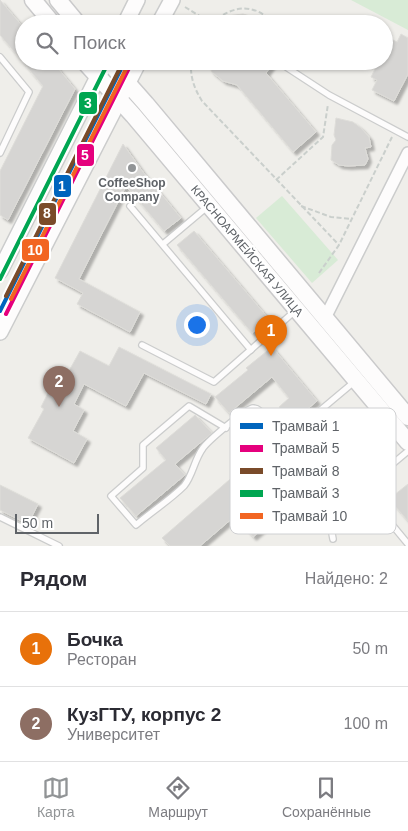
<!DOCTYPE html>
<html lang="ru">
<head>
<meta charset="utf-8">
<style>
  body { margin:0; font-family:Arial,sans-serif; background:#f7f7f7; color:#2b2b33 }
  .scale { position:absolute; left:15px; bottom:12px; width:84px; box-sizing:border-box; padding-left:5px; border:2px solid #5f6368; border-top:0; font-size:14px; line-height:18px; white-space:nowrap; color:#5f6368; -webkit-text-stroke:4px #fff; paint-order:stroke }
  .you { position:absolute; left:196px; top:324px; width:18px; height:18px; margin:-12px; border:4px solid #fff; border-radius:50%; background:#1a73e8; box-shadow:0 0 0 8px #1a73e833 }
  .badge { display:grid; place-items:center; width:32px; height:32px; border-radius:50%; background:#919496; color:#fff; font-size:16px; font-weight:700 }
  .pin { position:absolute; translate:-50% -41px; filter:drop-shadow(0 1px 2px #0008) }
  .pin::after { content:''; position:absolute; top:26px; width:18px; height:15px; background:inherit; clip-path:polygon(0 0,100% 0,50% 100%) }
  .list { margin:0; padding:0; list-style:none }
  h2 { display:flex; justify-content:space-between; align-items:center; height:65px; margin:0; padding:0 20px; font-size:21px }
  h2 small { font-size:16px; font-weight:400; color:#7c7c81 }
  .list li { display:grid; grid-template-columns:32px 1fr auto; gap:15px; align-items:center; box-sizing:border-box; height:75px; padding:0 20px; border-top:1px solid #e1e1e2 }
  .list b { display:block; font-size:19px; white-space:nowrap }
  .list p { margin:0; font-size:16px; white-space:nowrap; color:#7c7c81 }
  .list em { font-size:16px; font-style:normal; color:#7c7c81 }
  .icon { flex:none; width:28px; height:28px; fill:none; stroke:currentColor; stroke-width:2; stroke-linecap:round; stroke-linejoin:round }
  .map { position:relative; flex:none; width:408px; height:546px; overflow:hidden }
  .search { position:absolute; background:#fff; box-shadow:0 1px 4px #0004; left:15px; right:15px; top:15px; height:55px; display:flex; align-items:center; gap:12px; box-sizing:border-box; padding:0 18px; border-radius:28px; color:#7c7c81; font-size:19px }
  .sheet { height:215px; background:#fff }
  nav { display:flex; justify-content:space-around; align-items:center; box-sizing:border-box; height:70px; border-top:1px solid #e1e1e2; background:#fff; font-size:14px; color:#7c7c81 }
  nav a { display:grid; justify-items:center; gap:2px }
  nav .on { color:#919496 }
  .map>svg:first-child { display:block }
</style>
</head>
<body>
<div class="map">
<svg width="408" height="546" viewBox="0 0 408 546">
  <defs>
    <filter id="shadow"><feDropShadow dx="3.5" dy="3.5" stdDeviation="1" flood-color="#0004"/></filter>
  </defs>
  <rect width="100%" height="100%" fill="#efeeea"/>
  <g fill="#d8ebd6">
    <polygon points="351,0 408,0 408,30"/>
    <polygon points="282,196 338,260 312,283 256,218"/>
  </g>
  <g fill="#d6d5d3" stroke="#deddd9" filter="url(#shadow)">
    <polygon points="0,0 24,28 24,61 52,61 75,89 8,220 0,215 0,171 43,86 0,35"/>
    <polygon points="243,14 267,21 267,24 212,24 211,18"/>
    <polygon points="401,34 408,38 408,74 394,101 372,90 377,80 371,77 379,61 384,61 384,52 391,39 397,42"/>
    <polygon points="206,61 275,61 266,73 316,132 293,152 237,85 223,81 212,72"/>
    <polygon points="336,118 353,122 361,128 369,137 371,147 365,148 368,159 365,165 348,166 339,165 331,160 332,145 336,140 334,135"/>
    <polygon points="123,144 143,172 181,218 164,231 126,186 79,279 140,312 130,332 77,304 83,293 55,278"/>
    <polygon points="194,231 269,319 252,333 177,245"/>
    <polygon points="119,347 211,394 206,404 144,373 126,406 84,384 74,404 84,410 73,431 87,439 74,463 28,438 44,409 41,407 53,383 60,387 80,351 109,366"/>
    <polygon points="272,347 317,401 292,422 279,407 289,398 272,377 229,413 215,397 248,370 246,368"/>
    <polygon points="195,415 212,433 175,464 185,475 136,516 120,498 166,460 156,448"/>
    <polygon points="251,461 289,506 253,537 235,516 200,546 170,546 162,538"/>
    <polygon points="408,484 408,521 389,499"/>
    <polygon points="0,485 38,504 28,524 0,510"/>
  </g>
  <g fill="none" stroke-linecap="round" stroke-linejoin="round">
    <g stroke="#cbcccc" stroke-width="8">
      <g id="service">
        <polyline points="0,57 29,92 0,153"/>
        <polyline points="280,63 329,95 408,137"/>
        <polyline points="130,206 251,350"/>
        <polyline points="163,244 207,207"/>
        <polyline points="142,345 214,382 295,311"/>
        <polyline points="307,422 408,544"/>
        <path d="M226 428 189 406 143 445V468L111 496 136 525C151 512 170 500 184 486 193 475 194 460 203 448 208 441 246 408 253 408 266 408 268 435 292 434L354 382"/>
        <polyline points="0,517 59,546"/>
        <polyline points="333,539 329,517 408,451"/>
      </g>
    </g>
    <g stroke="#cbcccc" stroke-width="14">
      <polyline id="minor" points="325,318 408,153"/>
    </g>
    <g stroke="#cbcccc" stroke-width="18">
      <g id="tertiary">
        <polyline points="125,24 137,0"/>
        <polyline points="159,24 172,0"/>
        <polyline points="0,271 106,61"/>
        <polyline points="0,332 139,61"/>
      </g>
    </g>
    <g stroke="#cacacb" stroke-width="19">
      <g id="secondary">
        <polyline points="33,0 53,24"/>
        <polyline points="58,0 78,24"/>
        <polyline points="84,61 133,115 408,442"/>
        <polyline points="108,61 146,104 408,417"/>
      </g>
    </g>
    <g stroke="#cacfcc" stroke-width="2" stroke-dasharray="5 2.5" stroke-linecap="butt">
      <path d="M185 7 211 23C234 5 253 2 275 24"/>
      <polyline points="200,24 202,18"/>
      <path d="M191 61C190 77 194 88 202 101L339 245"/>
      <polyline points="276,180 323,137 328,104"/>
      <polyline points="301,206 331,217 352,219"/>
      <polyline points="319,273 339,245 392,137"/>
    </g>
    <use href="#service" stroke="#fdfcfc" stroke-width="5.5"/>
    <use href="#minor" stroke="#fdfcfc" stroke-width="11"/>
    <use href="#tertiary" stroke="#fdfcfc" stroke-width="15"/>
    <use href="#secondary" stroke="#fdfcfc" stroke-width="16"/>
    <g stroke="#fff" stroke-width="8">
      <polyline id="tram-1" points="0,311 125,61"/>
    </g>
    <g stroke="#fff" stroke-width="8">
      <polyline id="tram-2" points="6,314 131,64"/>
    </g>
    <g stroke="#fff" stroke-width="8">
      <polyline id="tram-3" points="6,296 122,64"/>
    </g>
    <g stroke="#fff" stroke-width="8">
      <polyline id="tram-4" points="0,279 109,61"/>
    </g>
    <g stroke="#fff" stroke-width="8">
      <polyline id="tram-5" points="11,299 127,67"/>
    </g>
    <use href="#tram-1" stroke="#0065bd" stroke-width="4"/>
    <use href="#tram-2" stroke="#e5007d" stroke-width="4"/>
    <use href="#tram-3" stroke="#7a4b2a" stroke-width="4"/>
    <use href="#tram-4" stroke="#00a651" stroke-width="4"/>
    <use href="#tram-5" stroke="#f26522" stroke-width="4"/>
  </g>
  <circle fill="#919496" stroke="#fff" stroke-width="2" cx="132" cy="168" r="5"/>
  <g text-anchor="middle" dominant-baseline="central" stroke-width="4.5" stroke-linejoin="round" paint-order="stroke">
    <g font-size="12" font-weight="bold" fill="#5f6368" stroke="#fff">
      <text x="132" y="183">CoffeeShop<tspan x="132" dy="14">Company</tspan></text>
    </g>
    <g font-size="12" fill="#5f6368" stroke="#fff">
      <text transform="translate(247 251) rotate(50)">КРАСНОАРМЕЙСКАЯ УЛИЦА</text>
    </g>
  </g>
  <rect x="230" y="408" width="166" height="126" rx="8" fill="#fff" stroke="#cfd0d2" stroke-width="1"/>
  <rect x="240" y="423" width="23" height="6" fill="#0065bd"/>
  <rect x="240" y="445" width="23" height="7" fill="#e5007d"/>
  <rect x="240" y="468" width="23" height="6" fill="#7a4b2a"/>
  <rect x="240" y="490" width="23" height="7" fill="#00a651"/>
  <rect x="240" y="513" width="23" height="6" fill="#f26522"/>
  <g font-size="14" fill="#5f6368">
    <text x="272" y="431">Трамвай 1</text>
    <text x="272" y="453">Трамвай 5</text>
    <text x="272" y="476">Трамвай 8</text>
    <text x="272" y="498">Трамвай 3</text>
    <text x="272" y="521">Трамвай 10</text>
  </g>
  <g stroke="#fff" stroke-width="2">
    <rect x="78" y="91" width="20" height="24" rx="5" fill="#00a651"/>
    <rect x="76" y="143" width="19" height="24" rx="5" fill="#e5007d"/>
    <rect x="53" y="174" width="19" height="24" rx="5" fill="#0065bd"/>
    <rect x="38" y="202" width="19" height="24" rx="5" fill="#7a4b2a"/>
    <rect x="21" y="238" width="29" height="24" rx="5" fill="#f26522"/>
  </g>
  <g font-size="14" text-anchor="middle" font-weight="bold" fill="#fff">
    <text x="88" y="108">3</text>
    <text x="85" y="160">5</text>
    <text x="62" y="191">1</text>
    <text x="47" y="218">8</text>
    <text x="35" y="255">10</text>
  </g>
</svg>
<div class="scale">50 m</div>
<div class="you"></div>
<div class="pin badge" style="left:271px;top:356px;background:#e8710a">1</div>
<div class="pin badge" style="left:59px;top:407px;background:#8d6e63">2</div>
<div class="search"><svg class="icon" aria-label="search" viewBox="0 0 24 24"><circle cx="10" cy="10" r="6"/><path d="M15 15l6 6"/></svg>Поиск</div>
</div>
<section class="sheet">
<h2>Рядом<small>Найдено: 2</small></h2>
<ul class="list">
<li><span class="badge" style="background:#e8710a">1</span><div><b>Бочка</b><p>Ресторан</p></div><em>50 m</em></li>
<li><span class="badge" style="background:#8d6e63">2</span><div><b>КузГТУ, корпус 2</b><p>Университет</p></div><em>100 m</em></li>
</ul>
</section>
<nav>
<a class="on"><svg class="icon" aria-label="map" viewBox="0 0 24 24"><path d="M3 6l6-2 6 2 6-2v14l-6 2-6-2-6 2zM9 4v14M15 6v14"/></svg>Карта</a>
<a><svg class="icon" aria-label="directions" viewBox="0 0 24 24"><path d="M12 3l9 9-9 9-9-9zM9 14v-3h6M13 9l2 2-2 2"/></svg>Маршрут</a>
<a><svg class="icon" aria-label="saved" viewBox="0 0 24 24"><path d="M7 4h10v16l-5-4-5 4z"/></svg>Сохранённые</a>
</nav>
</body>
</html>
